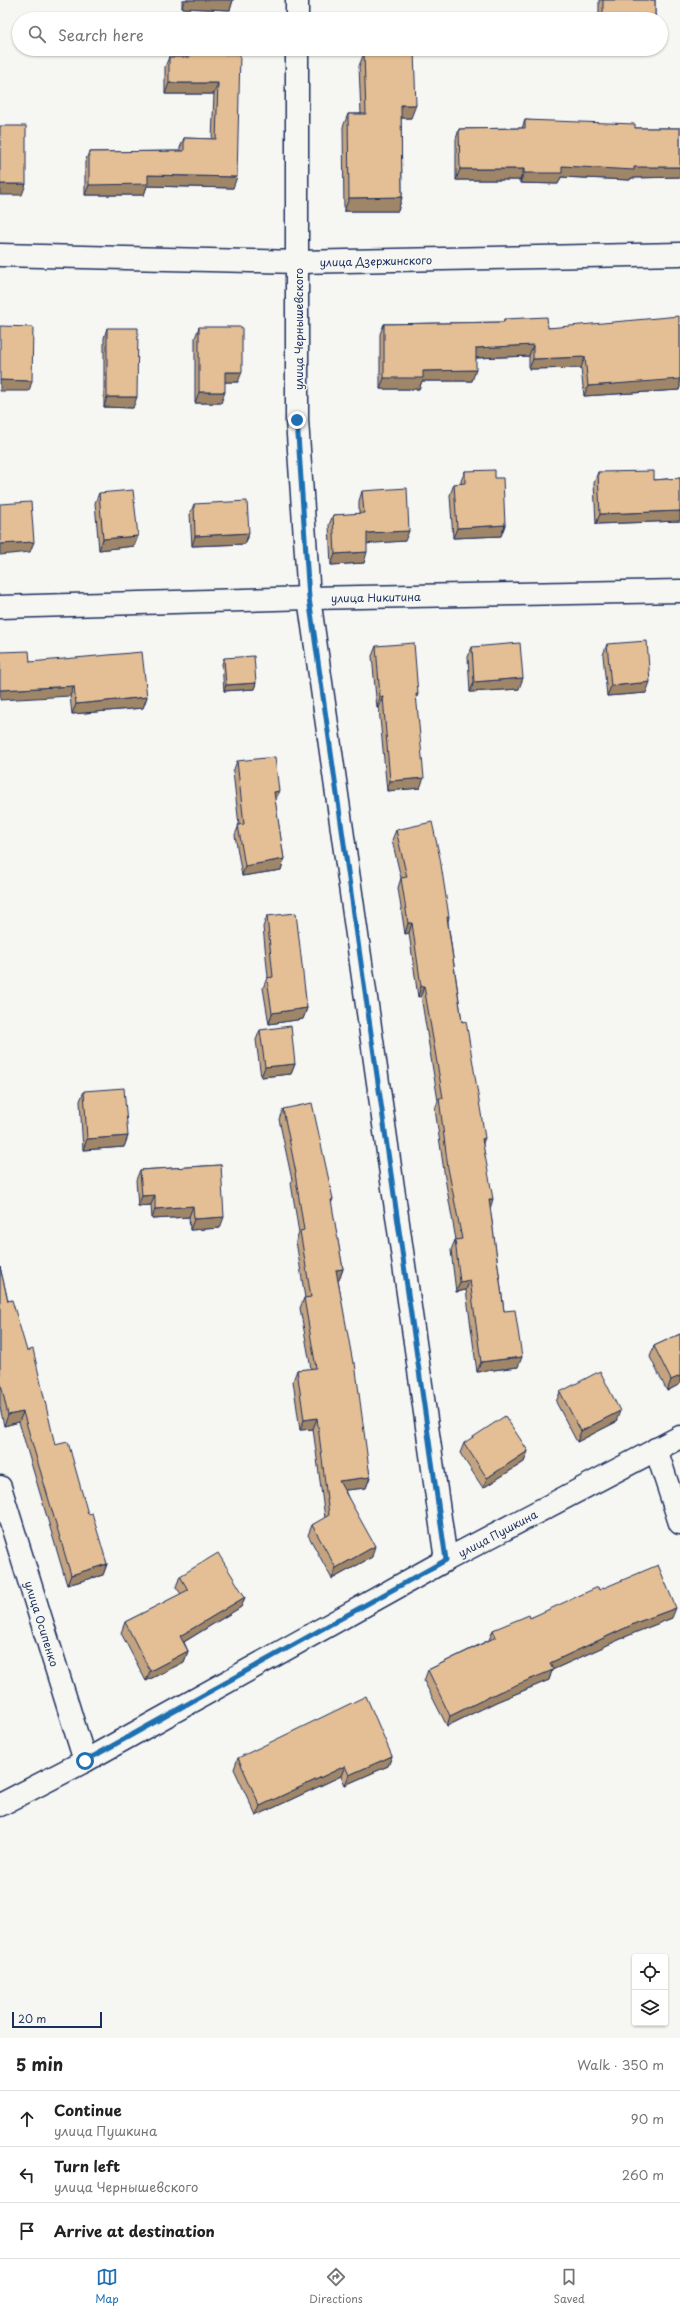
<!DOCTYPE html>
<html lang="en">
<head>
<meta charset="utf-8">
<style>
  body { margin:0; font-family:"Playpen Sans",sans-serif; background:#f2f2f2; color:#222 }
  .controls { position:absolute; right:12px; bottom:12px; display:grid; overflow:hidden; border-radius:4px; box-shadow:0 1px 3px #0004 }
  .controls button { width:36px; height:36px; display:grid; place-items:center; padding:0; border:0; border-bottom:1px solid #e0e0e0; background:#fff; color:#222; font:20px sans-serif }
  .scale { position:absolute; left:12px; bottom:10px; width:90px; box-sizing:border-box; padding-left:4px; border:2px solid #1b2f5e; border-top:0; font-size:11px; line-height:14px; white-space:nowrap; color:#1b2f5e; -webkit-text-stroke:3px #f6f6f2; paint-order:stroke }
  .stop { position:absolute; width:12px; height:12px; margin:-9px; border:3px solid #1f6fb2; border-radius:50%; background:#fff }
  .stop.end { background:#1f6fb2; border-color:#fff; box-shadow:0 1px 4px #0008 }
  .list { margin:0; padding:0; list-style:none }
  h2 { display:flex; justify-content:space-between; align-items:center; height:52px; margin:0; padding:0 16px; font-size:17px }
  h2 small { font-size:13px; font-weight:400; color:#767676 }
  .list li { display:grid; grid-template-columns:26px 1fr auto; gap:12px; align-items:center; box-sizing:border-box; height:56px; padding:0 16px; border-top:1px solid #e0e0e0 }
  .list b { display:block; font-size:15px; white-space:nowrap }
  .list p { margin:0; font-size:13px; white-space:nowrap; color:#767676 }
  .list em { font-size:13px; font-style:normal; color:#767676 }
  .icon { flex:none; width:22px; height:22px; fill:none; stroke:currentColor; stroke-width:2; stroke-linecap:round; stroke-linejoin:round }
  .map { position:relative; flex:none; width:680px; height:2038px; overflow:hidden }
  .search { position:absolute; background:#fff; box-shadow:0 1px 3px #0004; left:12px; right:12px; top:12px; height:44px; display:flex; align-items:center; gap:10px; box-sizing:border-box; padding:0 14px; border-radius:22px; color:#767676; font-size:15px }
  .sheet { height:220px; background:#fff }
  nav { display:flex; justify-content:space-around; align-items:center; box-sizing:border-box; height:56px; border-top:1px solid #e0e0e0; background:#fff; font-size:11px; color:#767676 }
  nav a { display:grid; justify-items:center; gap:2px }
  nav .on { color:#1f6fb2 }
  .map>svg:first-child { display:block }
</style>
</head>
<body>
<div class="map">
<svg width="680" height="2038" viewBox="0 0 680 2038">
  <rect width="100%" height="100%" fill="#f6f6f2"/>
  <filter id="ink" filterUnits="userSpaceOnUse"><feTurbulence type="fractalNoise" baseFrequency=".025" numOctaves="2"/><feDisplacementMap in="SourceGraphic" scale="8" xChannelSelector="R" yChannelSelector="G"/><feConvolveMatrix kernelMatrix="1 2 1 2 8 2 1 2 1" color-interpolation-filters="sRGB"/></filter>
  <g filter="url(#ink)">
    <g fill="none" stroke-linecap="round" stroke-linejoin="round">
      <g stroke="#1b2f5e" stroke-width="25">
        <g id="minor">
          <polyline points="297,0 297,19"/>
          <polyline points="297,49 297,420 309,598 446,1560"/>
          <path id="s1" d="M0 255 298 262 680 254"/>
          <path id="s2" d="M0 607 309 598 680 591"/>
          <polyline points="656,1449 680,1523"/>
          <path id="s3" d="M0 1487 85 1761"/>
        </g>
      </g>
      <g stroke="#1b2f5e" stroke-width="25">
        <g id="secondary">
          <path id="s4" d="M0 1805 85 1761 446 1560 680 1437"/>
        </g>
      </g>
      <use href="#minor" stroke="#f6f6f2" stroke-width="22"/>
      <use href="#secondary" stroke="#f6f6f2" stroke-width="22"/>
    </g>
    <g fill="#c4a480" stroke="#1b2f5e">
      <polygon points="182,0 233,0 230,10 182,8"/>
      <rect x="599" y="0" width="56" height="19"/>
      <polygon points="188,49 224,49 233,188 147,186 144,195 85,195 85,162 89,152 180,151 180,148 184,138 212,139 214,94 165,94 165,67 169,57 186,57"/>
      <polygon points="364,53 411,118 401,118 402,197 398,211 344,211 343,127 348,114 361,114 359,66"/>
      <polygon points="525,120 635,128 680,128 680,177 631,178 630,180 561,177 558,184 520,183 520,180 456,180 456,139 459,129 522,128"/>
      <polygon points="504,319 548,328 680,324 680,387 679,390 584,396 581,368 529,369 529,356 476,358 472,381 422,381 419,389 380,389 380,334 384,324 503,322"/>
      <polygon points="199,327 238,382 225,382 221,403 195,403 195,338"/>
      <polygon points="107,328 133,408 104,407 104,338"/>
      <polygon points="465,471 495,478 505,525 501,536 453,538 450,495 454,484 461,484 461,481"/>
      <polygon points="598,472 654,480 680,478 680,521 596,524 594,483"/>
      <polygon points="362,491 405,541 367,543 364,563 331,565 329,525 333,515 359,514 359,501"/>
      <polygon points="99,493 138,536 134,546 99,550 95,503"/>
      <polygon points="194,504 249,533 245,544 192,546 190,514"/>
      <polygon points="607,644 646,693 607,696 603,655"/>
      <polygon points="376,646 418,694 416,700 420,788 387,791 379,708 377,708 372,656"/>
      <polygon points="472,647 519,689 470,692 468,657"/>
      <polygon points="224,658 256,683 254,689 224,691 222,664"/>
      <polygon points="30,662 147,697 143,708 72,714 70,696"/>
      <polygon points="237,761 275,801 284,859 281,870 242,876 235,835 239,825 233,772"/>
      <polygon points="396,830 449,917 448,922 462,1022 483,1144 490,1207 504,1311 518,1367 477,1372 466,1290 456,1292 451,1250 455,1240 456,1240 445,1178 435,1109 438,1101 421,996 418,997 409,933 405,934 398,888 401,878 392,840"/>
      <polygon points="267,916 307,1008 303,1019 269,1024 263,988 267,978 268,977 263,927"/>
      <polygon points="260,1030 295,1064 291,1074 261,1077 256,1040"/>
      <polygon points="84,1091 128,1136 124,1147 83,1150 80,1101"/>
      <polygon points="283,1109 333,1199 331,1204 343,1269 339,1280 338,1280 370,1477 366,1488 345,1490 372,1557 332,1579 308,1535 312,1525 325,1518 313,1429 300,1430 293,1381 297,1370 311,1369 300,1308 304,1298 305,1298 296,1241 299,1233 291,1183 292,1180 279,1119"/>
      <polygon points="221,1165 220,1228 190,1230 189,1217 152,1219 151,1205 138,1206 136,1180 140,1170"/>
      <polygon points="0,1267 8,1301 55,1445 88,1514 107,1564 103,1575 67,1585 19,1422 4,1426 0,1407"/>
      <polygon points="680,1334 680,1384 667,1391 650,1357 654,1346"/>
      <polygon points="560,1392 616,1422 577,1442 556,1402"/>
      <polygon points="464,1443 528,1451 524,1462 483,1488 460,1453"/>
      <polygon points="180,1576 245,1597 241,1607 184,1642 188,1651 184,1662 146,1681 121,1633 125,1622 181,1594 176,1587"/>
      <polygon points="599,1590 672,1618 634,1633 552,1670 549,1680 496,1702 447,1726 424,1681 428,1670 489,1640 493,1630 530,1618"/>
      <polygon points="392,1756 388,1766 345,1785 341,1776 256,1816 234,1769 238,1758"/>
    </g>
    <g fill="#a08668" stroke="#1b2f5e">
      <polygon points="184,0 233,0 230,10 182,8"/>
      <polygon points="169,83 218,83 214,94 165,94"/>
      <polygon points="401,105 416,105 411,118 396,118"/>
      <polygon points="562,166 680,167 680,177 631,178 630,180 561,177 558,184 520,183 524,173"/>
      <polygon points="460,169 524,169 520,180 456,180"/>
      <polygon points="148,175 237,177 233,188 147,186 144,195 85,195 89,185"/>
      <polygon points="0,184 26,184 22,195 0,195"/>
      <polygon points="402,197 398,211 344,211 349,198"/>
      <polygon points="533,345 529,356 472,358 476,348"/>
      <polygon points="585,357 581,368 529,369 533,359"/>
      <polygon points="476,370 472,381 422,381 419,389 380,389 384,378 423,371"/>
      <polygon points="225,372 242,372 238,382 221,382"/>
      <polygon points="680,378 680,387 679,390 584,396 588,386"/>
      <polygon points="0,380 32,381 29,391 0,391"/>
      <polygon points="199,392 225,392 221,403 195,403"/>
      <polygon points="107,397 137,397 133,408 104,407"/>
      <polygon points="680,511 680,521 596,524 600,514"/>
      <polygon points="505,525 501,536 453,538 457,528"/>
      <polygon points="409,531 405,541 363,544 367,533"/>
      <polygon points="249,533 245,544 192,546 195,536"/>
      <polygon points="138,536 134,546 99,550 103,539"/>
      <polygon points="34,542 30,552 0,555 0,544"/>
      <polygon points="367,552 364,563 331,565 335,554"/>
      <polygon points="523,678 519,689 470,692 474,682"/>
      <polygon points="650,682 646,693 607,696 611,686"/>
      <polygon points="256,683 254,689 224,691 226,685"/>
      <polygon points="74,686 70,696 0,700 0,690"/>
      <polygon points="147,697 143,708 72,714 76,704"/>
      <polygon points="380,697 383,697 379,708 377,708"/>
      <polygon points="424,778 420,788 387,791 390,781"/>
      <polygon points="279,791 275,802 274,792"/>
      <polygon points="284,859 281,870 242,876 245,866"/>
      <polygon points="408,923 412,923 409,933 405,934"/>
      <polygon points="421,986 424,986 421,996 418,997"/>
      <polygon points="307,1008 303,1019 269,1024 272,1013"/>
      <polygon points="295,1064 291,1074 261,1077 265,1067"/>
      <polygon points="128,1136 124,1147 83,1150 87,1139"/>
      <polygon points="485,1138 481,1148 482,1139"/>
      <polygon points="155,1195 151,1205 138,1206 142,1196"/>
      <polygon points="489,1199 493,1199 490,1209"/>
      <polygon points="193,1206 189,1217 152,1219 155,1209"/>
      <polygon points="224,1217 220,1228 190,1230 194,1219"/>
      <polygon points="343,1269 339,1280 333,1281 336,1270"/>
      <polygon points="470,1280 466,1290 456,1292 460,1282"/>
      <polygon points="522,1357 518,1367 477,1372 481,1362"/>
      <polygon points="680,1376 680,1384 667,1391 671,1380"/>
      <polygon points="620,1411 616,1422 577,1442 581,1431"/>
      <polygon points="23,1412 19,1422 4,1426 8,1415"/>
      <polygon points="317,1418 313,1429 300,1430 304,1420"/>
      <polygon points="528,1451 524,1462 483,1488 487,1478"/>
      <polygon points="370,1477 366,1488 336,1491 339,1481"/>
      <polygon points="375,1546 372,1557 332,1579 336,1568"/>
      <polygon points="107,1564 103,1575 67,1585 71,1575"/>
      <polygon points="245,1597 241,1607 177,1646 180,1636"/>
      <polygon points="676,1608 672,1618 634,1633 552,1670 549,1680 496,1702 447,1726 450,1716 499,1692 550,1663 638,1622"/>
      <polygon points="188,1651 184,1662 146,1681 150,1671"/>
      <polygon points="392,1756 388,1766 345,1785 349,1775"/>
      <polygon points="345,1766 341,1776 256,1816 260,1806"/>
    </g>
    <g fill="#e4bf95" stroke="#1b2f5e">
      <rect x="603" y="0" width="52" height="19"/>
      <polygon points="190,49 224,49 224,54 240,54 237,177 148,175 148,184 89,185 89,152 184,151 184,138 216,139 218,83 169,83 169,57 190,57"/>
      <polygon points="414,52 416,105 401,105 402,197 349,198 348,114 366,114 364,53"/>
      <polygon points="525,120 635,124 635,128 680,128 680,167 634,167 634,170 562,166 562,173 524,173 524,169 460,169 459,129 525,128"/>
      <rect x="0" y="126" width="26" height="58"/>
      <polygon points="679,316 679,324 680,324 680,379 588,386 585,357 533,359 533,345 476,348 476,370 423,371 423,378 384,378 384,324 504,322 504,319 547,317 548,328"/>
      <polygon points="0,326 33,327 32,381 0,380"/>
      <polygon points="199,327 242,327 242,372 225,372 225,392 199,392"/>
      <polygon points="107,328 138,328 137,397 107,397"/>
      <polygon points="495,470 495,478 503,478 505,525 457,528 454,484 465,483 465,471"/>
      <polygon points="654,471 654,480 680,478 680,511 600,514 598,472"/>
      <polygon points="407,488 409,531 367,533 367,552 335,554 333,515 364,513 362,491"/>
      <polygon points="133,490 138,536 103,539 99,493"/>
      <polygon points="247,501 249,533 195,536 194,504"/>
      <polygon points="31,502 34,542 0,544 0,504"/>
      <polygon points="647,641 650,682 611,686 607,644"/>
      <polygon points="414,643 418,694 416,694 424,778 390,781 383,697 380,697 376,646"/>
      <polygon points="520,643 523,678 474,682 472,647"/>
      <polygon points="29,651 30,662 142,652 147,697 76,704 74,686 0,690 0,652"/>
      <polygon points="254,656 256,683 226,685 224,658"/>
      <polygon points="275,757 279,791 274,792 284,859 245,866 238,825 244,824 237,761"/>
      <polygon points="432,822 440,858 449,917 447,917 462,1022 466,1021 485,1138 482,1139 493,1199 489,1199 504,1311 515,1310 522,1357 481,1362 470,1280 460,1282 455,1240 462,1239 448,1168 439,1098 443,1098 424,986 421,986 412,923 408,923 401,878 407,877 396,830"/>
      <polygon points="296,913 307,1008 272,1013 267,978 273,977 267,916"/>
      <polygon points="291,1026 295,1064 265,1067 260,1030"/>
      <polygon points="124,1088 128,1136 87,1139 84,1091"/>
      <polygon points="312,1103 333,1199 331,1200 343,1269 336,1270 353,1363 355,1363 370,1477 339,1481 375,1546 336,1568 312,1525 329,1515 317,1418 304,1420 297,1370 316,1368 304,1298 311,1297 300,1231 304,1230 295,1173 296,1173 283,1109"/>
      <polygon points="221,1165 224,1217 194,1219 193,1206 155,1209 155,1195 142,1196 140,1170"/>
      <polygon points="0,1267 8,1301 12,1300 27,1351 33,1349 55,1445 68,1442 88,1514 92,1513 107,1564 71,1575 23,1412 8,1415 0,1380"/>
      <polygon points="680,1334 680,1376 671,1380 654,1346"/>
      <polygon points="600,1371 620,1411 581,1431 560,1392"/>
      <polygon points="505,1416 528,1451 487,1478 464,1443"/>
      <polygon points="218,1553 245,1597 180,1636 188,1651 150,1671 125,1622 188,1590 180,1576"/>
      <polygon points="658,1565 676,1608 638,1622 550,1663 553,1670 499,1692 450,1716 428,1670 496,1637 493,1630 529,1615 530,1618 598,1587 599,1590"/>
      <polygon points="366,1696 392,1756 349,1775 345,1766 260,1806 238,1758"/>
    </g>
  </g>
  <g fill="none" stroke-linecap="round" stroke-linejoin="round" filter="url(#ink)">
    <polyline stroke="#1f6fb2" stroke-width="5" points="85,1761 446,1560 309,598 297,420"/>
  </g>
  <g text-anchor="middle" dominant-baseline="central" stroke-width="3" stroke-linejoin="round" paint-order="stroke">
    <g font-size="11" fill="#1b2f5e" stroke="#f6f6f2">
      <text stroke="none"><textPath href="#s1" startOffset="376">улица Дзержинского</textPath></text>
      <text transform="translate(298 329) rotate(-90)">улица Чернышевского</text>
      <text stroke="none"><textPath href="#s2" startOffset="376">улица Никитина</textPath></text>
      <text stroke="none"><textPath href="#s4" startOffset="567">улица Пушкина</textPath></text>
      <text stroke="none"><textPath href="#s3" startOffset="143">улица Осипенко</textPath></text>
    </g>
  </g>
</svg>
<div class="controls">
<button><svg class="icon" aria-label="locate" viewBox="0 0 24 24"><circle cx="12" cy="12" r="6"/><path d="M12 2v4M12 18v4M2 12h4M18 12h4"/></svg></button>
<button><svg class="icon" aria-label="layers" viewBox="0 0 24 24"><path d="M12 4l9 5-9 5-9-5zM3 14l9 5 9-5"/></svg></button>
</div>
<div class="scale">20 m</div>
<div class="stop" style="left:85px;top:1761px"></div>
<div class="stop end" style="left:297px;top:420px"></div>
<div class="search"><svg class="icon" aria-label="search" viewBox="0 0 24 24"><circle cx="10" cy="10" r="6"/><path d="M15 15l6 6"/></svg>Search here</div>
</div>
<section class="sheet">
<h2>5 min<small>Walk · 350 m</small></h2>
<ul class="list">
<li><svg class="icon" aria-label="ahead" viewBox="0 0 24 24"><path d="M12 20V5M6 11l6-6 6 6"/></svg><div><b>Continue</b><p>улица Пушкина</p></div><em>90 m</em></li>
<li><svg class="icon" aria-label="left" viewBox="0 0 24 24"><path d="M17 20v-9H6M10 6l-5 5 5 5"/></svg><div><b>Turn left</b><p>улица Чернышевского</p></div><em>260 m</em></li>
<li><svg class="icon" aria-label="arrive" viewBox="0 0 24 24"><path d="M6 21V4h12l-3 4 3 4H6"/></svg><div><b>Arrive at destination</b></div></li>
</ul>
</section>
<nav>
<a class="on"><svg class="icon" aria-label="map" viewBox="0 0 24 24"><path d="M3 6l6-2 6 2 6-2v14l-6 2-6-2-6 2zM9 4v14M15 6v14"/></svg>Map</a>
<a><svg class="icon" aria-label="directions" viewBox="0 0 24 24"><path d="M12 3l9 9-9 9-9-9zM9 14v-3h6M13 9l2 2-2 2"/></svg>Directions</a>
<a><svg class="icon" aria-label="saved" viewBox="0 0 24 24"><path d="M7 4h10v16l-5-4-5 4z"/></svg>Saved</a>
</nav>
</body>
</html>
